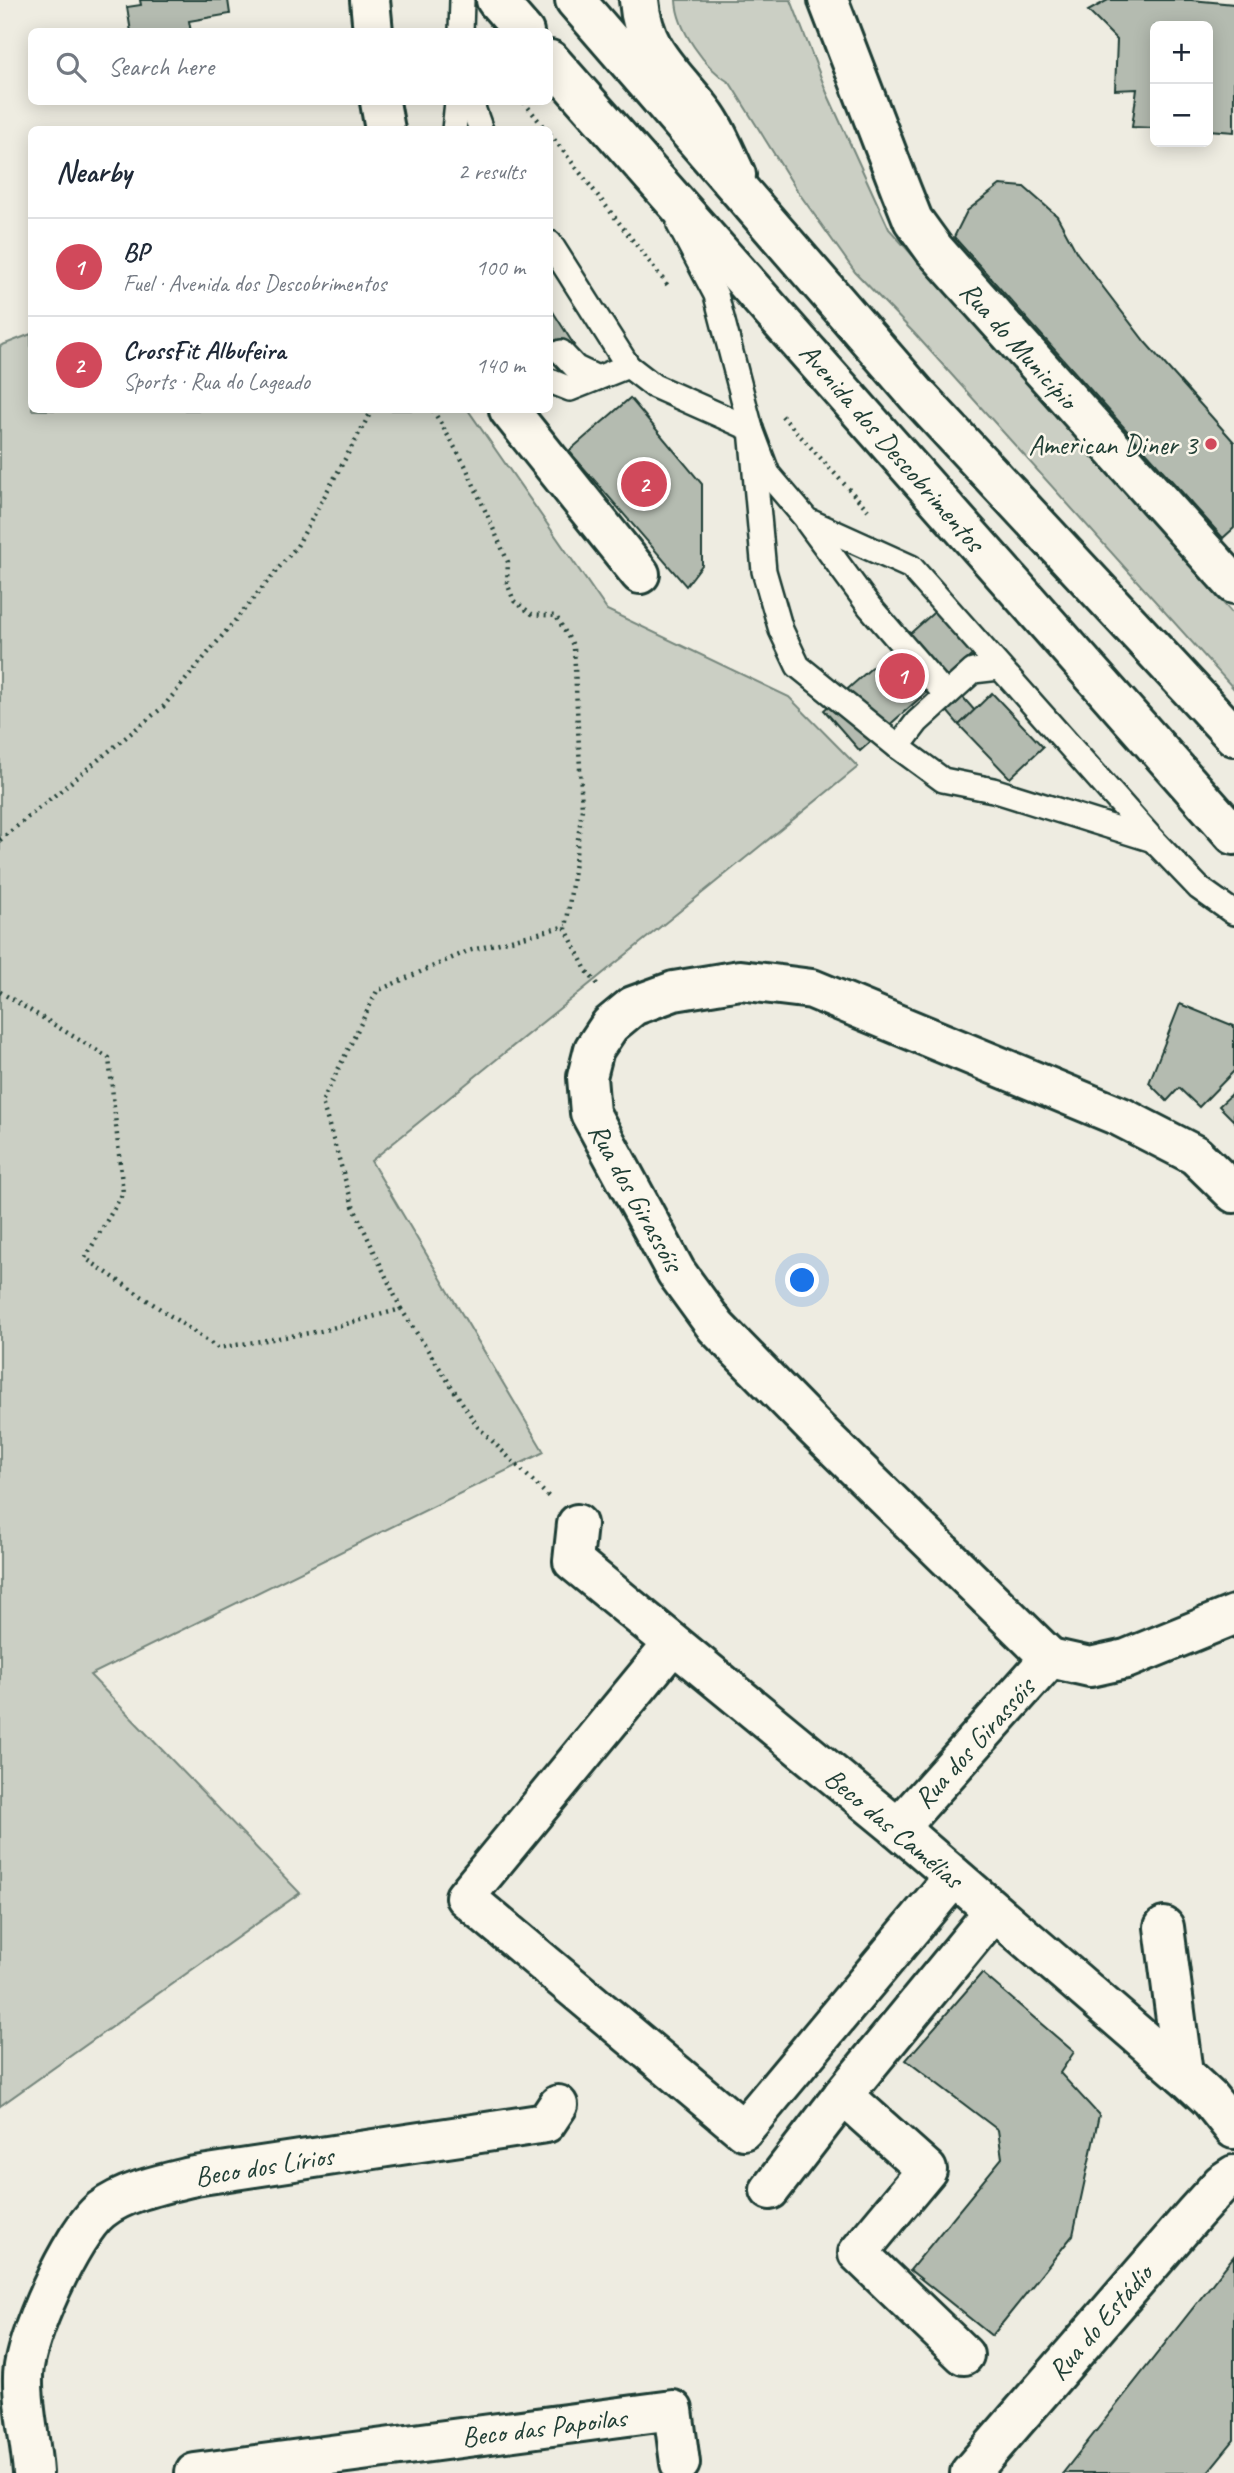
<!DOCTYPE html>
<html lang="en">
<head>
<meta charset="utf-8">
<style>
  body { margin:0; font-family:Caveat,sans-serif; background:#f6f6f7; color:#1f2937 }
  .controls { position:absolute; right:21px; top:21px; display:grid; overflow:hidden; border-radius:10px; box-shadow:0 4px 18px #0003 }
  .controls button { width:63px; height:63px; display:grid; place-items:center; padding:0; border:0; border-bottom:2px solid #e0e1e3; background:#fff; color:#1f2937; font:35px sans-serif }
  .you { position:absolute; left:803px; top:1281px; width:24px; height:24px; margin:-18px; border:5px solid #fff; border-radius:50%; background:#1a73e8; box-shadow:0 0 0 10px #1a73e833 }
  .badge { display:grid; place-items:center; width:46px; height:46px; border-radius:50%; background:#d1495b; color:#fff; font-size:23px; font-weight:700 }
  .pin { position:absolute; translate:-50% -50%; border:4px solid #fff; box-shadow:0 2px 7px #0006 }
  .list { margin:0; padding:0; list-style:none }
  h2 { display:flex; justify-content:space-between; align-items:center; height:91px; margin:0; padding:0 28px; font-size:30px }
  h2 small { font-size:23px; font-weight:400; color:#747a83 }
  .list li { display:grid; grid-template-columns:46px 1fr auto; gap:21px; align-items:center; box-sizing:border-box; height:98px; padding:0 28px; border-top:2px solid #e0e1e3 }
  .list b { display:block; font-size:26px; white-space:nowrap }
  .list p { margin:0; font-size:23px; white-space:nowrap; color:#747a83 }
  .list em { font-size:23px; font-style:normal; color:#747a83 }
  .icon { flex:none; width:38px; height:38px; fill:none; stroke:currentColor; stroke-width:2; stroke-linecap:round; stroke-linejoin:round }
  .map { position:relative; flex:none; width:1234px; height:2473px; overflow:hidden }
  .search { position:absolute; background:#fff; box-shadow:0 4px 18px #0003; left:28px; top:28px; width:525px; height:77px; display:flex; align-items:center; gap:18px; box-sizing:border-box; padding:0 24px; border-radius:10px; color:#747a83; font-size:26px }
  .panel { position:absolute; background:#fff; box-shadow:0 4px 18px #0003; left:28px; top:126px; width:525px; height:287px; border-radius:10px }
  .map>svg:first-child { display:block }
</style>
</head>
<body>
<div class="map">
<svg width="1234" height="2473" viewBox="0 0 1234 2473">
  <rect width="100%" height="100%" fill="#eeece1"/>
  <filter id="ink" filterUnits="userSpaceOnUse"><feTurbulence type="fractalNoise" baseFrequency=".0143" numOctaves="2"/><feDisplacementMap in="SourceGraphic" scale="14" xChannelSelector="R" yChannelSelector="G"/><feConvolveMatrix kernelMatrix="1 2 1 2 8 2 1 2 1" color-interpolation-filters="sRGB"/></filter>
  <g filter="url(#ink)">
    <g fill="#cbcfc4" stroke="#75867c" stroke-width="2">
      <path d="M676 0H791L827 93 889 229 1234 615V689L915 334 855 272 796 189 730 83C705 68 677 29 676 0Z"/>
      <polygon points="31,334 32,410 468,410 607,610 789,697 858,767 371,1161 544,1452 90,1675 300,1893 0,2106 0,346"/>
    </g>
    <g fill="#b4bbb0" stroke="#1f3d34" stroke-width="2">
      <polygon points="140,0 228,0 230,14 189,21 191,32 131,32 127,7 141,5"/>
      <polygon points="1108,0 1191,0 1234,4 1234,132 1208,130 1208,26 1155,26 1155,128 1132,127 1137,89 1115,90 1117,40 1088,11"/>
      <polygon points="1000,185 1024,187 1057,216 1077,253 1145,342 1234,442 1234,528 1223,538 954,237 967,211"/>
      <polygon points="550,307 574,345 550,360"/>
      <polygon points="630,398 702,484 702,565 686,586 569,451"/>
      <polygon points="940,607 978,650 946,678 975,711 959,725 929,690 860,751 824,710"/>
      <polygon points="992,693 1043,747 1010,778 959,725"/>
      <polygon points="1180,1004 1234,1026 1234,1071 1199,1107 1179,1088 1167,1101 1149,1083"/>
      <polygon points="1234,1092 1234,1121 1219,1106"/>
      <polygon points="982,1973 1074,2052 1060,2073 1099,2115 1073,2235 992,2336 910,2270 1002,2158 998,2130 906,2060"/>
      <polygon points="1234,2256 1234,2440 1207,2473 1063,2473"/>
    </g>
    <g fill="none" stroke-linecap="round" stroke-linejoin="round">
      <g stroke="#1f3d34" stroke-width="28">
        <g id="lane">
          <polyline points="461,32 462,0"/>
          <polyline points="471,102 481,130"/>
          <polyline points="454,130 457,102"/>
          <polyline points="679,225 716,295 751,429 768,474 807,520 911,567 1153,840 1199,888 1234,913"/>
          <polyline points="550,243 628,366 654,386 751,429 764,571 781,630 798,666 898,747 943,780 993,790 1153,840"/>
          <polyline points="561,352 576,368 597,378"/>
          <polyline points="550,381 570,389 628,366"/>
          <polyline points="808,523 869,606 946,695"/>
          <polyline points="898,747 917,722 973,671 999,668"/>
        </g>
      </g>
      <g stroke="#1f3d34" stroke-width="44">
        <g id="street">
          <polyline points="370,0 373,32"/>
          <path d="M639 0C643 53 673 72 703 112 717 130 726 155 736 175"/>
          <polyline points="380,102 385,130"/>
          <polyline points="509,410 640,574"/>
          <polyline points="577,1524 573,1561 898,1828 1183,2074 1210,2099 1234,2129"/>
          <polyline points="673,1644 465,1897 743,2130 954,1877"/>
          <polyline points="1050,1658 813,1426 716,1327 676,1272 590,1113 587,1077 594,1049 610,1025 633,1006 674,991 740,980 812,989 1121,1117 1195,1155 1234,1193"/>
          <polyline points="898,1828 1050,1658 1090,1667 1126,1659 1234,1615"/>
          <polyline points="1164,1927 1183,2074"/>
          <polyline points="843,2095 927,2170 858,2253 964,2355"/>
          <polyline points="770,2190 843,2095 993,1912"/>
          <path d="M33 2473C31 2441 22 2409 23 2377 23 2341 72 2233 101 2210 125 2191 166 2183 195 2176L546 2123 558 2105"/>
          <polyline points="195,2473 673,2410 680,2463"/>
        </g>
      </g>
      <g stroke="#1f3d34" stroke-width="44">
        <g id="secondary">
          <polyline points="496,0 524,32"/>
          <polyline points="575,0 917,395 1234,736"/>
          <polyline points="828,0 901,190 913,220 934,249 1234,584"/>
          <polyline points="550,60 1234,835"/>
          <polyline points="970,2473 1194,2214 1222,2183 1234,2175"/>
        </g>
      </g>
      <g stroke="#1f3d34" stroke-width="4.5" stroke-dasharray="2 5" stroke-linecap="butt">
        <polyline points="524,102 546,130"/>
        <polyline points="550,134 669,287"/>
        <polyline points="433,410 465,465 508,562 507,583 514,601 532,614 556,616 574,647 582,809 566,929 586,970 597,984"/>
        <polyline points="782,416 868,510"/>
        <polyline points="0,840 163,707 297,546 372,410"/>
        <polyline points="0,992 109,1058 123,1193 85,1258 218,1348 321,1331 401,1309 478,1427 550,1498"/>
        <polyline points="401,1309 353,1206 322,1102 377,991 468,951 566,926"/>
      </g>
      <use href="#lane" stroke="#fbf7ec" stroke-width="23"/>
      <use href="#street" stroke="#fbf7ec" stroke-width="38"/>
      <use href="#secondary" stroke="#fbf7ec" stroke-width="38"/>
    </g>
  </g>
  <circle fill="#d1495b" stroke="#fbf7ec" stroke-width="2.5" cx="1211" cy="444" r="7"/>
  <g text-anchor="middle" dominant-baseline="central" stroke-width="5" stroke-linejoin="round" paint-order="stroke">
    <g font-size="28" fill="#1f3d34" stroke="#fbf7ec">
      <text transform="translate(1019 345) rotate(48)">Rua do Município</text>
      <text transform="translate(892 447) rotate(49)">Avenida dos Descobrimentos</text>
      <text transform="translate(636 1197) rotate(61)">Rua dos Girassóis</text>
      <text transform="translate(974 1743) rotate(-48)">Rua dos Girassóis</text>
      <text transform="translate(894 1828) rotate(40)">Beco das Camélias</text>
      <text transform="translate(264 2166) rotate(-9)">Beco dos Lírios</text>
      <text transform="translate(1100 2322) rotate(-49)">Rua do Estádio</text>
      <text transform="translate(544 2427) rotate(-7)">Beco das Papoilas</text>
    </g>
    <g font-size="28" fill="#1f3d34" stroke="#fbf7ec" text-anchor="end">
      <text x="1197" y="444">American Diner 3</text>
    </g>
  </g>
</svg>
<div class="controls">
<button>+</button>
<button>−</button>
</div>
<div class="you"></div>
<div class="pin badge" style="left:902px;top:676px">1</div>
<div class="pin badge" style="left:644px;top:484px">2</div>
<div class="search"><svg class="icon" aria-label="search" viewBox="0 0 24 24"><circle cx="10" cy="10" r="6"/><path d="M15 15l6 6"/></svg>Search here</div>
<section class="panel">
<h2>Nearby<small>2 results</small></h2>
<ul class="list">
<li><span class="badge">1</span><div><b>BP</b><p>Fuel · Avenida dos Descobrimentos</p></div><em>100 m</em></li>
<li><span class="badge">2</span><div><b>CrossFit Albufeira</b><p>Sports · Rua do Lageado</p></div><em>140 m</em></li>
</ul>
</section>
</div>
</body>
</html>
